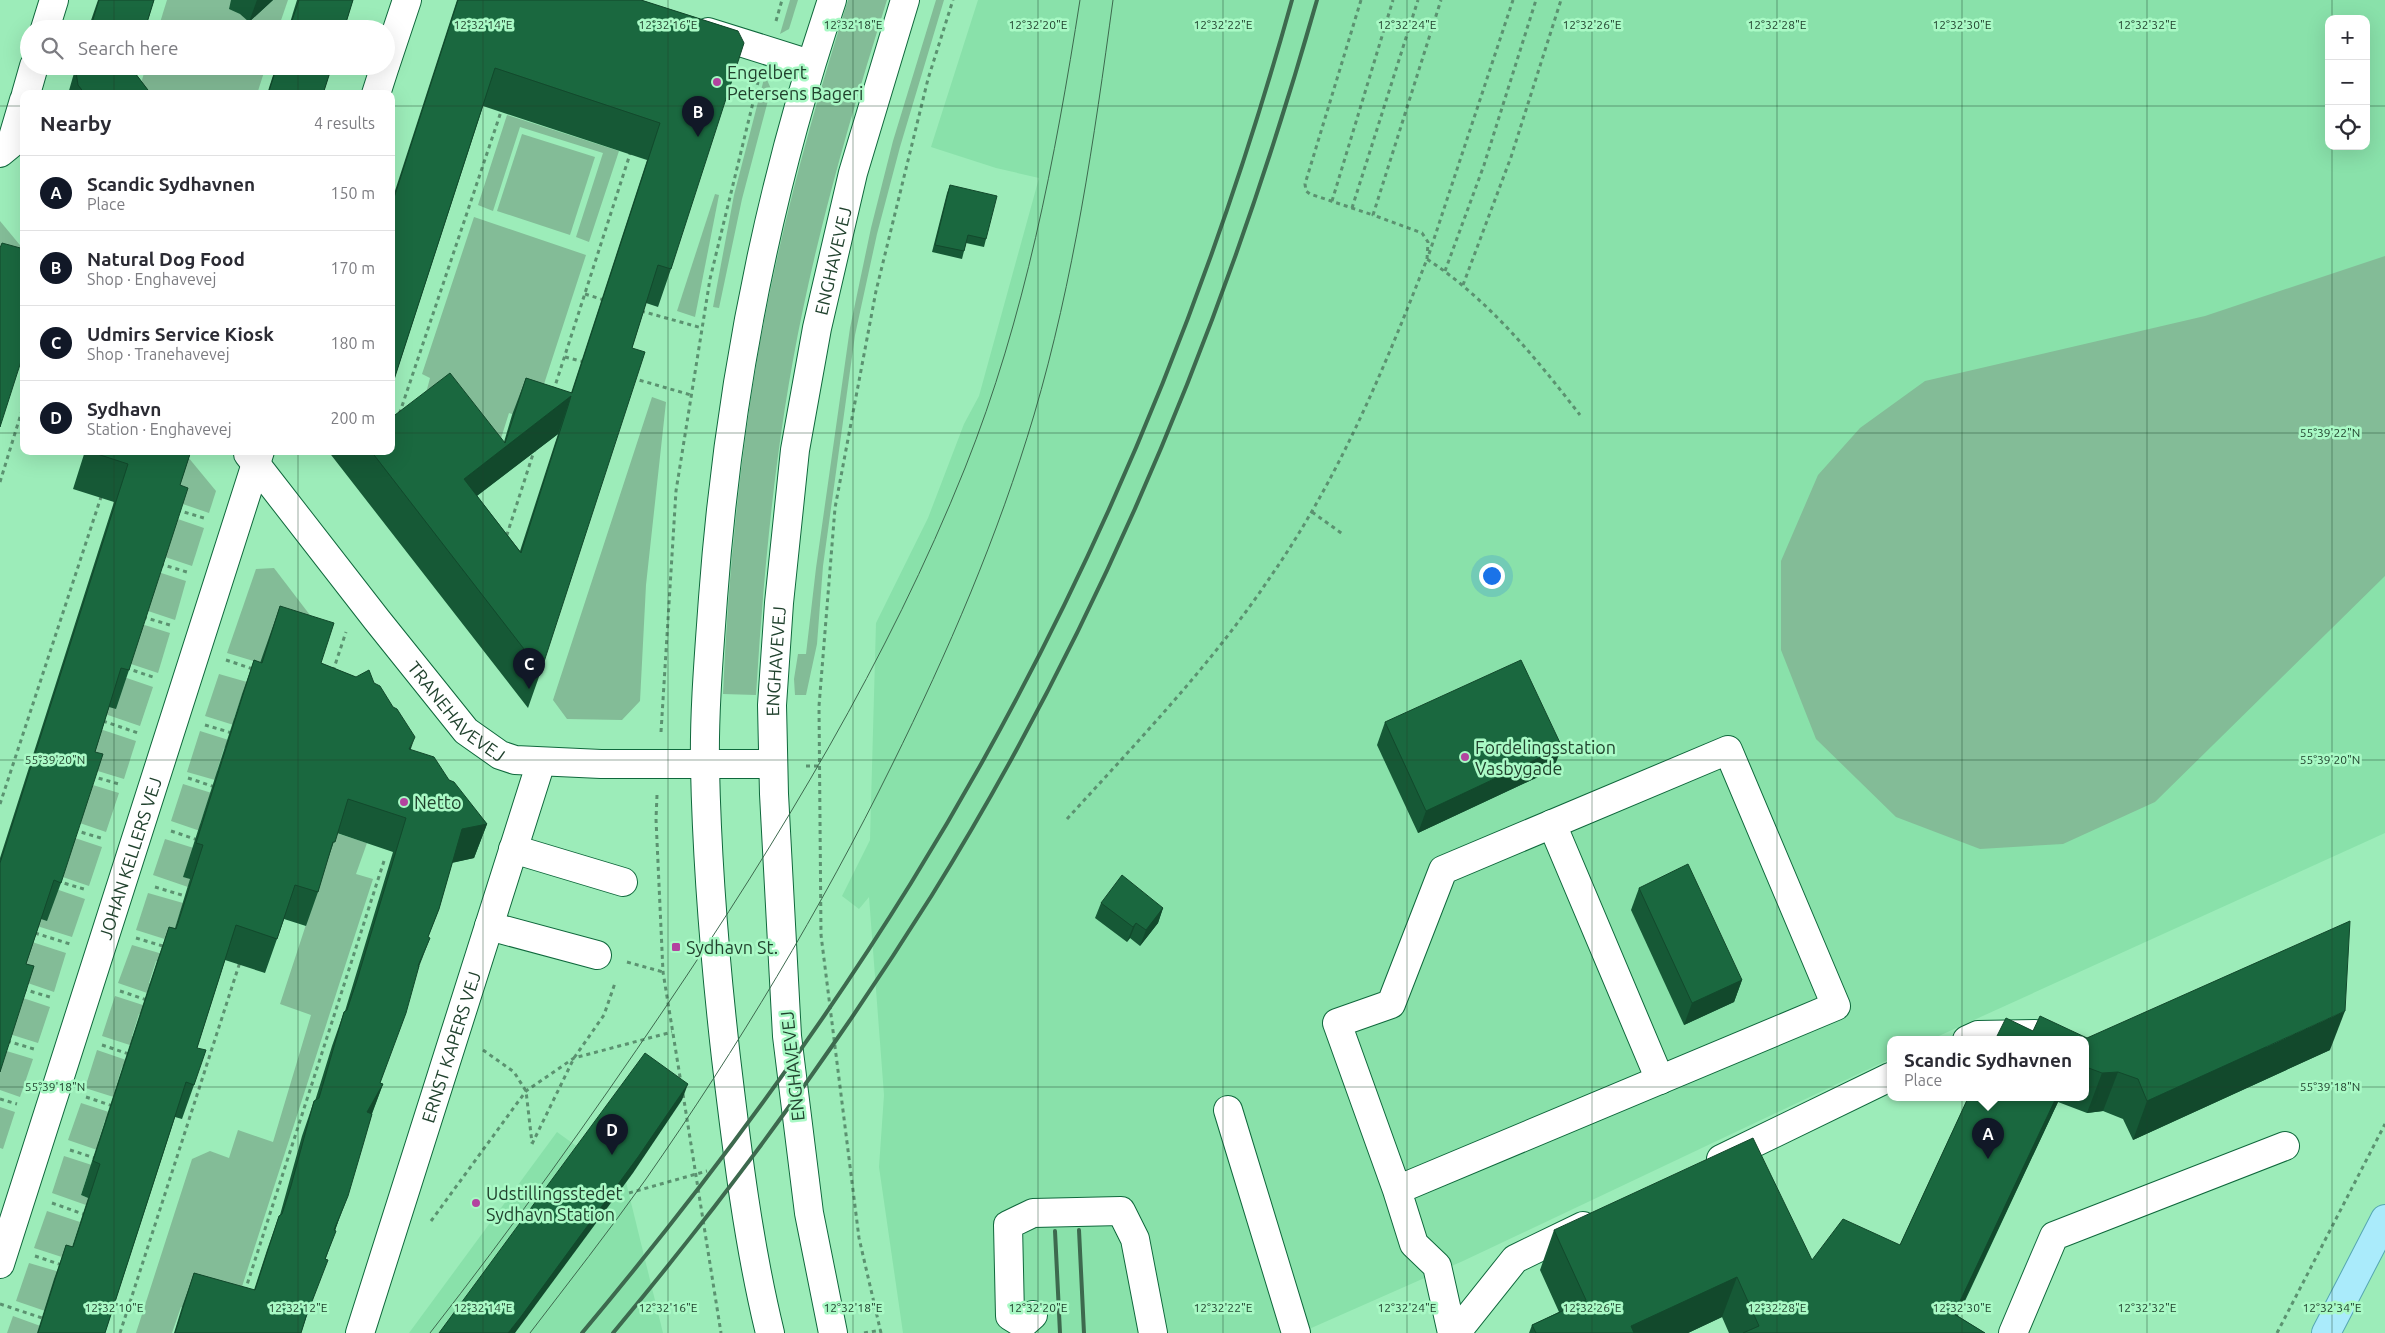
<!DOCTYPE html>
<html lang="en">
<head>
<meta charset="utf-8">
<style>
  body { margin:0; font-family:Ubuntu,sans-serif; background:#f2f2f3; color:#2b2b33 }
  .controls { position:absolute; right:15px; top:15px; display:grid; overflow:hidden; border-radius:10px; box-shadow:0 5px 20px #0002 }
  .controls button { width:45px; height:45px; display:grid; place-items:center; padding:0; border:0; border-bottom:1px solid #e1e1e2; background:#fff; color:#2b2b33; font:25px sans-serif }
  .you { position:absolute; left:1491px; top:575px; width:18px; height:18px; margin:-12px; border:4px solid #fff; border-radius:50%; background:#1a73e8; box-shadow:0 0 0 8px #1a73e833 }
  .badge { display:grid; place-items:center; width:32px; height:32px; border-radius:50%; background:#111827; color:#fff; font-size:16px; font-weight:700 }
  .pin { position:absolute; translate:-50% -41px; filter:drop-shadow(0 1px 2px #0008) }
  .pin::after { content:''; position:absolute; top:26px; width:18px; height:15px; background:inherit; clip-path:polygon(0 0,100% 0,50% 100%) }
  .popup { position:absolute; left:1887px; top:1036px; width:202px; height:65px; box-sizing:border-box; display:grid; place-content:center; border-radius:10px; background:#fff; filter:drop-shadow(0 1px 4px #0005); font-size:16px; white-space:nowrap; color:#7c7c81 }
  .popup b { font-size:19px; color:#2b2b33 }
  .popup::after { content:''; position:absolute; left:50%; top:100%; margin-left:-10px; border:10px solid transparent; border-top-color:#fff }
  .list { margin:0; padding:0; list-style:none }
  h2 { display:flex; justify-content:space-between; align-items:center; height:65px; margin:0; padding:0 20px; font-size:21px }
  h2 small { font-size:16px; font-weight:400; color:#7c7c81 }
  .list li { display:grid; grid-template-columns:32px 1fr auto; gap:15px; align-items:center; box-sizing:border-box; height:75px; padding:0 20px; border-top:1px solid #e1e1e2 }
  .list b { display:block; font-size:19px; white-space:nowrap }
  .list p { margin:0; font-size:16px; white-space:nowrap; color:#7c7c81 }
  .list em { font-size:16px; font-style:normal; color:#7c7c81 }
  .icon { flex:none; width:28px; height:28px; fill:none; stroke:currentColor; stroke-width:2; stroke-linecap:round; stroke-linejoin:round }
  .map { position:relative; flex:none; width:2385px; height:1333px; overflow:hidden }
  .search { position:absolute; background:#fff; box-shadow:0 5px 20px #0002; left:20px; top:20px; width:375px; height:55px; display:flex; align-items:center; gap:12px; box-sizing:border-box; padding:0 18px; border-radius:28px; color:#7c7c81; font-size:19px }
  .panel { position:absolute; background:#fff; box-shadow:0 5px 20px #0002; left:20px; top:90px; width:375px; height:365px; border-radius:10px }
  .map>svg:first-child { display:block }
</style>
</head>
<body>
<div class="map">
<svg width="2385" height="1333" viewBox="0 0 2385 1333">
  <rect width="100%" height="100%" fill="#9cecb9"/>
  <g fill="#89e1aa" fill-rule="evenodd">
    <path d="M978 0H2385V833L1930 1040H1890V1059L1463 1261 1300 1333H903L879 1167 884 1095 869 897 859 909 842 896 870 840 876 623 928 518 964 424 979 396 1039 178 996 168 931 147ZM2329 19H2366V146H2329Z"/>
    <polygon points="557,1132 626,1182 663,1333 409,1333"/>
  </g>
  <g fill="#83bc97">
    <polygon points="167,0 288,0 278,29 158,29"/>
    <polygon points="790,0 798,0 789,29 780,34"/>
    <path d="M848 0H887C855 102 825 204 803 309 776 437 764 566 756 695L723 694C728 578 739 463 759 348 780 230 812 114 848 0Z"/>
    <polygon points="936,0 944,0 900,147 877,234 855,335 823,566 817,644 806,695 795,695 794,679 798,654 806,654 816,568 850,328 871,228 893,141"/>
    <polygon points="146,66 266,66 257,94 138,94"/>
    <polygon points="765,75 771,89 742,199 719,308 713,307 734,195"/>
    <polygon points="507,115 619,151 589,242 576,237 603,153 520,127 493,211 478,205"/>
    <polygon points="522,134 595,157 570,235 497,211"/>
    <polygon points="715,194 719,195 695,317 677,311"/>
    <polygon points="474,217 586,255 532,421 509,413 490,473 425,397 430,378 422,374"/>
    <polygon points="0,221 24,250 0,284"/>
    <polygon points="2385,256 2385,576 2155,802 2063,844 1980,849 1896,817 1816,739 1781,650 1781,561 1818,475 1860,428 1925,381 2205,316"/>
    <polygon points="652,397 666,402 646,585 640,701 622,720 567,719 553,700"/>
    <polygon points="183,451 216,491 209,513 174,501"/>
    <polygon points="169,516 204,528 192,566 156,554"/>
    <polygon points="274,568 329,640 321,657 260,663 227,653 256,569"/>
    <polygon points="152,570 186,581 175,620 139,608"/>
    <polygon points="135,622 170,633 158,673 122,661"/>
    <polygon points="219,674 254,684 242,695 234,718 240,727 205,716"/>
    <polygon points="118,675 153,687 140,726 105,714 108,706 115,708"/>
    <polygon points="100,729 136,741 124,779 88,768"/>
    <polygon points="200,731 235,742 224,748 217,771 222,782 187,772"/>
    <polygon points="83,782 119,793 106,832 71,820"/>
    <polygon points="183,784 218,795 208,801 200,824 206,833 171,821"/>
    <polygon points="336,833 367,843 356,874 373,879 230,1324 181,1307 172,1333 136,1333 192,1159 210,1151 229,1158 238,1130 273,1142 311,1015 280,1004"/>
    <polygon points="66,835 102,847 89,886 54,874"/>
    <polygon points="165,839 200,850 184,877 191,879 188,887 153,875"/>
    <polygon points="50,887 85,899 72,937 37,926"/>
    <polygon points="148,893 183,903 171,941 136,930"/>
    <polygon points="32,942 66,953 54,992 19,980"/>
    <polygon points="132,945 166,955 164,963 156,961 149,983 156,986 153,995 118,983"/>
    <polygon points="14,995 50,1007 38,1043 3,1032"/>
    <polygon points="115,996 149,1007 146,1015 139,1014 132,1036 139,1039 136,1047 102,1036"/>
    <polygon points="0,1049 33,1059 20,1097 0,1090"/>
    <polygon points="97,1050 132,1062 122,1067 115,1090 120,1099 85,1088"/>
    <polygon points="81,1103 115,1114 105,1120 98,1142 103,1152 68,1140"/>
    <polygon points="0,1107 15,1112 3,1149 0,1148"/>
    <polygon points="64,1156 98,1167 88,1173 81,1195 88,1198 86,1205 52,1193"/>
    <polygon points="47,1211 80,1222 68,1259 34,1248"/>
    <polygon points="29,1263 63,1273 51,1313 16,1301"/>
    <polygon points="13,1316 46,1328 37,1333 7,1333"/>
  </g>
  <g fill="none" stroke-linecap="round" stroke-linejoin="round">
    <g stroke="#0f683c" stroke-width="30">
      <g id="minor">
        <polyline points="45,29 54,0"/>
        <polyline points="708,32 810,64"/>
        <polyline points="386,63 407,0"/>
        <polyline points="26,94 34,66"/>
        <polyline points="376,94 385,66"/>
        <polyline points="0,153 11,144 24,100"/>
        <path id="s1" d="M248 454 377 620 466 731 500 755 515 760 601 764H773"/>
        <polyline points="1552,824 1660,1080"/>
        <polyline points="513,849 623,882"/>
        <polyline points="489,926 597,955"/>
        <polyline points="1967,1040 1978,1035 2035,1034"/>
        <polyline points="1228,1110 1296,1333"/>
        <polyline points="1721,1159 1890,1077"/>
        <polyline points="1397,1190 1836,1006 1728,750 1443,870 1391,1004 1337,1023 1397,1190 1414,1244 1437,1266 1452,1333"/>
        <path id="s2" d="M0 1264 260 451"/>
        <polyline points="1033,1315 1023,1324 1010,1316 1008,1225 1033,1213 1121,1211 1135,1239 1153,1333"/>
        <path id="s3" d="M360 1333 541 762"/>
        <path d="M770 1333C748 1243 737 1150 726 1058 715 961 707 865 705 767 704 711 709 654 713 598 728 395 767 193 832 0"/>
        <path id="s4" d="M833 1333 809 1213 787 1036 774 794 772 705 779 603 795 450 817 328 853 173 905 0"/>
        <polyline points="1456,1333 1515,1259 1583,1226"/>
        <polyline points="2013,1333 2054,1236 2285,1146"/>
      </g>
    </g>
    <g stroke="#56a7b2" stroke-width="30">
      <polyline id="major" points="2326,1333 2385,1219"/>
    </g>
    <g stroke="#5b9270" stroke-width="3" stroke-dasharray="4 4" stroke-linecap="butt">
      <polyline points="1361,0 1305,184 1306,191 1310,194 1373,215"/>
      <polyline points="776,21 782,0"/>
      <polygon points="512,79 641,120 502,550 398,418"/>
      <polyline points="1332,201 1393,0"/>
      <polyline points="1352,208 1418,0"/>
      <polyline points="1429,254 1513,0"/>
      <polyline points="1427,259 1428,242 1422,233 1373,215 1441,0"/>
      <polyline points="1445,271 1484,165 1536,0"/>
      <polyline points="1463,285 1511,157 1561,0"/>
      <polyline points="585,294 604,300"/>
      <polyline points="641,311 702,328"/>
      <polyline points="565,357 584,362"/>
      <polyline points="632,378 691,395"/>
      <polyline points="0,482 24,404"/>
      <polyline points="177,510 204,518"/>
      <polyline points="1312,512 1344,535"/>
      <polyline points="160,564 187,572"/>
      <polyline points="143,617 170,625"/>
      <polyline points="226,660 253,669"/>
      <polyline points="126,668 153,677"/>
      <polyline points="333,671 346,632"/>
      <polyline points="103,721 138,733"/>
      <polyline points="205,725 232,733"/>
      <polyline points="661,732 676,491 710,279 758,82"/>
      <polyline points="806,766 820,766"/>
      <polyline points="91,776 119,784"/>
      <polyline points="188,778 215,787"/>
      <polyline points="657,795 656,819 663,972 681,1083"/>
      <polyline points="0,804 102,494"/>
      <path d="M1067 819C1138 741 1212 664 1271 576 1339 478 1384 369 1427 259 1489 300 1535 357 1580 415"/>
      <polyline points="74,830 104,839"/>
      <polyline points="171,831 198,840"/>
      <polyline points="57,881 87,890"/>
      <polyline points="155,887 185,896"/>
      <polyline points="35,933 70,944"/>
      <polyline points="136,938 166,947"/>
      <polyline points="627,962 663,972"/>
      <polyline points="23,989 53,998"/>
      <polyline points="120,991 147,1000"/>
      <polyline points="7,1041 34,1049"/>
      <polyline points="102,1045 129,1054"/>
      <polyline points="483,1050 514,1072 526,1091 532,1143"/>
      <polyline points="683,1094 721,1333"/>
      <polyline points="86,1097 113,1106"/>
      <polyline points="0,1099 17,1104"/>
      <polyline points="532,1144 574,1058 604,1015 615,983"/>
      <polyline points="70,1150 95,1158"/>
      <polyline points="629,1193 707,1171"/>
      <polyline points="52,1203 83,1214"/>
      <polyline points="431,1221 526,1091 574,1058 672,1032"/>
      <polyline points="35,1256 62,1265"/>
      <polyline points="245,1291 384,861"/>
      <polyline points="0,1304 45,1319"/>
      <polyline points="861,1311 876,1308"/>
      <polyline points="120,1333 240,962"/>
      <polyline points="864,1333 881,1330"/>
      <polyline points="881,1333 859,1238 821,935 819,706 835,508 876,291 928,79 953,0"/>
      <polyline points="2277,1333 2385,1124"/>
    </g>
    <use href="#minor" stroke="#fff" stroke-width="28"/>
    <use href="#major" stroke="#aaebfb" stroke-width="28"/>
    <g stroke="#3d694e" stroke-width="1">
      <path d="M430 1333C512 1228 590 1119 665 1008 780 838 888 660 965 468 1025 318 1055 159 1080 0"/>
      <path d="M530 1333C569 1282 609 1231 646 1179 738 1047 821 909 892 765 948 652 998 536 1034 415 1074 279 1094 140 1113 0"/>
    </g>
    <g stroke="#3d694e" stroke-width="4">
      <polyline points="1079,1230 1084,1333"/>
      <polyline points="1055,1231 1060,1333"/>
      <path d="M582 1333C702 1190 813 1041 911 883 1080 610 1206 309 1292 0"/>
      <path d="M613 1333C729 1194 836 1048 932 895 1104 618 1228 313 1317 0"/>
    </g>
  </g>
  <g fill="#165936" fill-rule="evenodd">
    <polygon points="98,0 154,0 145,29 88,29"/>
    <polygon points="231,0 273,0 249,22 240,14 229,9"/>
    <polygon points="297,0 353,0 344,29 288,29"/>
    <path d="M457 0H641L738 31 671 269 658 307 646 303 632 348 541 671 528 708 328 451H391L504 442 512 415 526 378 571 393 647 160 483 106 391 389V203ZM558 434 555 443 520 551 477 496Z"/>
    <polygon points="76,66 133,66 132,69 151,94 68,94"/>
    <polygon points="276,66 332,66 323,94 267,94"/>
    <polygon points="950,185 986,239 984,247 966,243 962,259 932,252 947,193"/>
    <polygon points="85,451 191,451 180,485 129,670 116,709 109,707 95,752 61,883 47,921 41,919 26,964 0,1072 0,858 114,502 73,489"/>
    <polygon points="280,606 321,663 356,677 374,683 411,750 449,780 487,824 474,858 452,863 439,909 428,937 380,1083 383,1084 372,1114 335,1231 301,1333 174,1333 182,1307 194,1273 254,1290 267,1250 279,1216 280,1215 302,1136 314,1101 315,1101 332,1046 344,1012 345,1011 393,852 337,833 324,870 318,892 306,926 284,919 265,973 225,960 197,1048 194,1085 182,1119 175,1117 105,1333 37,1333 54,1279 66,1245 72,1247 88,1198 81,1195 157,961 169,927 175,928 190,879 183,877 242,694 254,660 260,663"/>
    <polygon points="1385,722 1553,770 1418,833 1377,745"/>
    <polygon points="1639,888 1742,980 1734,1002 1684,1025 1631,910"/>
    <polygon points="1101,903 1163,908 1158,923 1140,946 1130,938 1127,942 1095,918"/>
    <polygon points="2033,1031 2087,1038 2330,1050 2133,1140 2123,1119 2103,1111 2087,1113 2058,1102 1958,1316 1985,1333 1729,1333 1722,1317 1688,1333 1529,1333 1532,1325 1559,1312 1540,1270 1554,1230 1812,1260 1900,1245 1968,1098 2086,1098 2086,1040"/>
  </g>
  <g fill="#12492c">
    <polygon points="257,0 273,0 249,22"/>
    <polygon points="571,396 558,434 450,516 464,479"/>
    <polygon points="415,737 403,771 409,749"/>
    <polygon points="1562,747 1553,770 1418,833 1426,811"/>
    <polygon points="487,824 474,858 450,863 462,829"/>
    <polygon points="1163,908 1158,923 1140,946 1146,930"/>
    <polygon points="1136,923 1130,938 1127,942 1133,927"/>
    <polygon points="430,938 417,972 418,966"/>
    <polygon points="1742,980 1734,1002 1684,1025 1692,1003"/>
    <polygon points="2345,1011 2330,1050 2133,1140 2147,1101"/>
    <polygon points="2118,1072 2103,1111 2087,1113 2102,1073"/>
    <polygon points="383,1084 370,1118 367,1112"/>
    <polygon points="688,1084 682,1100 633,1173 515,1333 508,1333"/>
    <polygon points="2056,1098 2059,1098 2058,1102 1949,1333 1954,1314"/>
    <polygon points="348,1196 335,1230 321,1264 334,1230"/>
    <polygon points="1737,1277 1722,1317 1688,1333 1628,1333 1631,1326"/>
  </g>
  <g fill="#1a683f" stroke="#12492c" fill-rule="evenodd">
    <polygon points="99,0 154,0 145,29 90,29"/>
    <polygon points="299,0 353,0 344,29 289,29"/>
    <path d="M458 0H641L738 31 744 43 671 269 658 265 632 348 645 352 541 671 371 451H391V418L450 373 505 443 526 378 572 393 660 123 495 68 391 389V207ZM571 396 568 406 521 553 464 479Z"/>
    <polygon points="78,66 133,66 132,69 151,94 85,94 78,85 76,72"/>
    <polygon points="277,66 332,66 323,94 268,94"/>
    <polygon points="950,185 997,196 986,239 968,235 964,251 935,245"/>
    <polygon points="2,243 24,249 24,352 0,427 0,248"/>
    <polygon points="88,451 191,451 180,485 188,488 129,670 121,668 95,752 103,754 61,883 54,880 26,964 34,966 0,1072 0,863 128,464"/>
    <polygon points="280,606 334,623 321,663 356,677 369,670 374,683 380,686 393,707 397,709 415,737 409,749 434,757 449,780 454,782 487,824 462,829 439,909 428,937 430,938 418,966 419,966 406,1013 380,1083 383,1084 367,1112 372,1114 363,1145 348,1196 334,1230 336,1231 325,1259 328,1260 306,1317 301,1333 175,1333 194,1273 255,1290 279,1216 282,1214 291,1186 314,1101 319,1098 344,1012 347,1010 357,980 406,818 348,799 335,842 333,842 318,892 295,885 277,939 236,925 197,1048 206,1050 194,1085 186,1082 105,1333 38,1333 66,1245 73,1247 100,1164 93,1161 169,927 176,929 203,845 196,843 254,660 262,663"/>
    <polygon points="1521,660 1562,747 1426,811 1385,722"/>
    <polygon points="1688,864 1742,980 1692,1003 1639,888"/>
    <polygon points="1122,875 1163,908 1146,930 1136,923 1133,927 1101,903"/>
    <polygon points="2350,921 2345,1011 2147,1101 2138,1079 2118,1072 2102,1073 2086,1067 2086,1040 1995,1040 2006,1018 2033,1031 2040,1016 2087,1038"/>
    <polygon points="645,1053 688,1084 638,1157 520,1318 508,1333 439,1333"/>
    <polygon points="1968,1098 2056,1098 1954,1314 1985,1333 1743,1333 1759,1326 1737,1277 1631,1326 1634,1333 1536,1333 1532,1325 1586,1300 1554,1230 1753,1138 1812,1260 1843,1219 1900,1245"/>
  </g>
  <path fill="none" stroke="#21422e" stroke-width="1" stroke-opacity="0.45" d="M114 0V29M298 0V29M483 0V1333M668 0V1333M853 0V1333M1038 0V1333M1223 0V1333M1407 0V1333M1592 0V1333M1777 0V1333M1962 0V1333M2147 0V1333M2332 0V19M114 66V94M298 66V94M0 106H24M391 106H2329M2366 106H2385M2332 146V1333M0 433H24M391 433H2385M114 451V1333M298 451V1333M0 760H2385M0 1087H2385"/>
  <g fill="#b3439f" stroke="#a9f9c5" stroke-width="2">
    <circle cx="717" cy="82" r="5"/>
    <circle cx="1465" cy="757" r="5"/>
    <circle cx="404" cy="802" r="5"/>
    <rect x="671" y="942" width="10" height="10" rx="2.5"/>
    <circle cx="476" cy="1203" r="5"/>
  </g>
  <g text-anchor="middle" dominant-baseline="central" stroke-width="5" stroke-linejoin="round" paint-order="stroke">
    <g font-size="18" fill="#21422e" stroke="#a9f9c5" text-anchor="start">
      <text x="727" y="72">Engelbert<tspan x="727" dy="21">Petersens Bageri</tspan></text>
      <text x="1475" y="747">Fordelingsstation<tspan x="1475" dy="21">Vasbygade</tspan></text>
      <text x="414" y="802">Netto</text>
      <text x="686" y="947">Sydhavn St.</text>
      <text x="486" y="1193">Udstillingsstedet<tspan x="486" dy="21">Sydhavn Station</tspan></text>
    </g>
    <g font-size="18" fill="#21422e" stroke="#a9f9c5">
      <text stroke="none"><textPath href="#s4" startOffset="1081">ENGHAVEVEJ</textPath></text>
      <text stroke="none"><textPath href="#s4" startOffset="676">ENGHAVEVEJ</textPath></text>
      <text stroke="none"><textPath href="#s1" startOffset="332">TRANEHAVEVEJ</textPath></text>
      <text stroke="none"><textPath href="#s2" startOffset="426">JOHAN KELLERS VEJ</textPath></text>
      <text stroke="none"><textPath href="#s3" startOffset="300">ERNST KAPERS VEJ</textPath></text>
      <text transform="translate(792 1066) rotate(-96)">ENGHAVEVEJ</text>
    </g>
  </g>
  <g font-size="12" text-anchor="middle" fill="#21422e" stroke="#a9f9c5" stroke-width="5" stroke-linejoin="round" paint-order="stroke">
    <text x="483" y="29">12°32'14"E</text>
    <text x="668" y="29">12°32'16"E</text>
    <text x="853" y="29">12°32'18"E</text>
    <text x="1038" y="29">12°32'20"E</text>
    <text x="1223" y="29">12°32'22"E</text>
    <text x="1407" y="29">12°32'24"E</text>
    <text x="1592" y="29">12°32'26"E</text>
    <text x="1777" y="29">12°32'28"E</text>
    <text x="1962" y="29">12°32'30"E</text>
    <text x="2147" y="29">12°32'32"E</text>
    <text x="2330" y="437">55°39'22"N</text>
    <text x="55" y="764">55°39'20"N</text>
    <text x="2330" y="764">55°39'20"N</text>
    <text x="55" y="1091">55°39'18"N</text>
    <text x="2330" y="1091">55°39'18"N</text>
    <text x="114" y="1312">12°32'10"E</text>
    <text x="298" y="1312">12°32'12"E</text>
    <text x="483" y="1312">12°32'14"E</text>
    <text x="668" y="1312">12°32'16"E</text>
    <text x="853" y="1312">12°32'18"E</text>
    <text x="1038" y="1312">12°32'20"E</text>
    <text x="1223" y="1312">12°32'22"E</text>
    <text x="1407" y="1312">12°32'24"E</text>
    <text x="1592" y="1312">12°32'26"E</text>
    <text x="1777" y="1312">12°32'28"E</text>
    <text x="1962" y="1312">12°32'30"E</text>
    <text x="2147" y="1312">12°32'32"E</text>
    <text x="2332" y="1312">12°32'34"E</text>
  </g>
</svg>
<div class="controls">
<button>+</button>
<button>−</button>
<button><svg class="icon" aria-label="locate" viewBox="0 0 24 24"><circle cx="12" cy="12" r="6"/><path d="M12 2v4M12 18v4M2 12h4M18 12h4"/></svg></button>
</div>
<div class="you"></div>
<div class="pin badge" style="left:1988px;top:1159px">A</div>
<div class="popup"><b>Scandic Sydhavnen</b>Place</div>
<div class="pin badge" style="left:698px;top:137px">B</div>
<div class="pin badge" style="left:529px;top:689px">C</div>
<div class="pin badge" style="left:612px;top:1155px">D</div>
<div class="search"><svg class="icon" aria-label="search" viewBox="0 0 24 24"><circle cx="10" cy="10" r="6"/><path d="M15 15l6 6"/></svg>Search here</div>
<section class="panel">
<h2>Nearby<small>4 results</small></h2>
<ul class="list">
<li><span class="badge">A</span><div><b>Scandic Sydhavnen</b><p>Place</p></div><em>150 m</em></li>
<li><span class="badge">B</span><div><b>Natural Dog Food</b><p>Shop · Enghavevej</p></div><em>170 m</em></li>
<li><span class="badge">C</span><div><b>Udmirs Service Kiosk</b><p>Shop · Tranehavevej</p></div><em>180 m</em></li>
<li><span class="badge">D</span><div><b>Sydhavn</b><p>Station · Enghavevej</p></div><em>200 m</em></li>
</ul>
</section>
</div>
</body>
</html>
